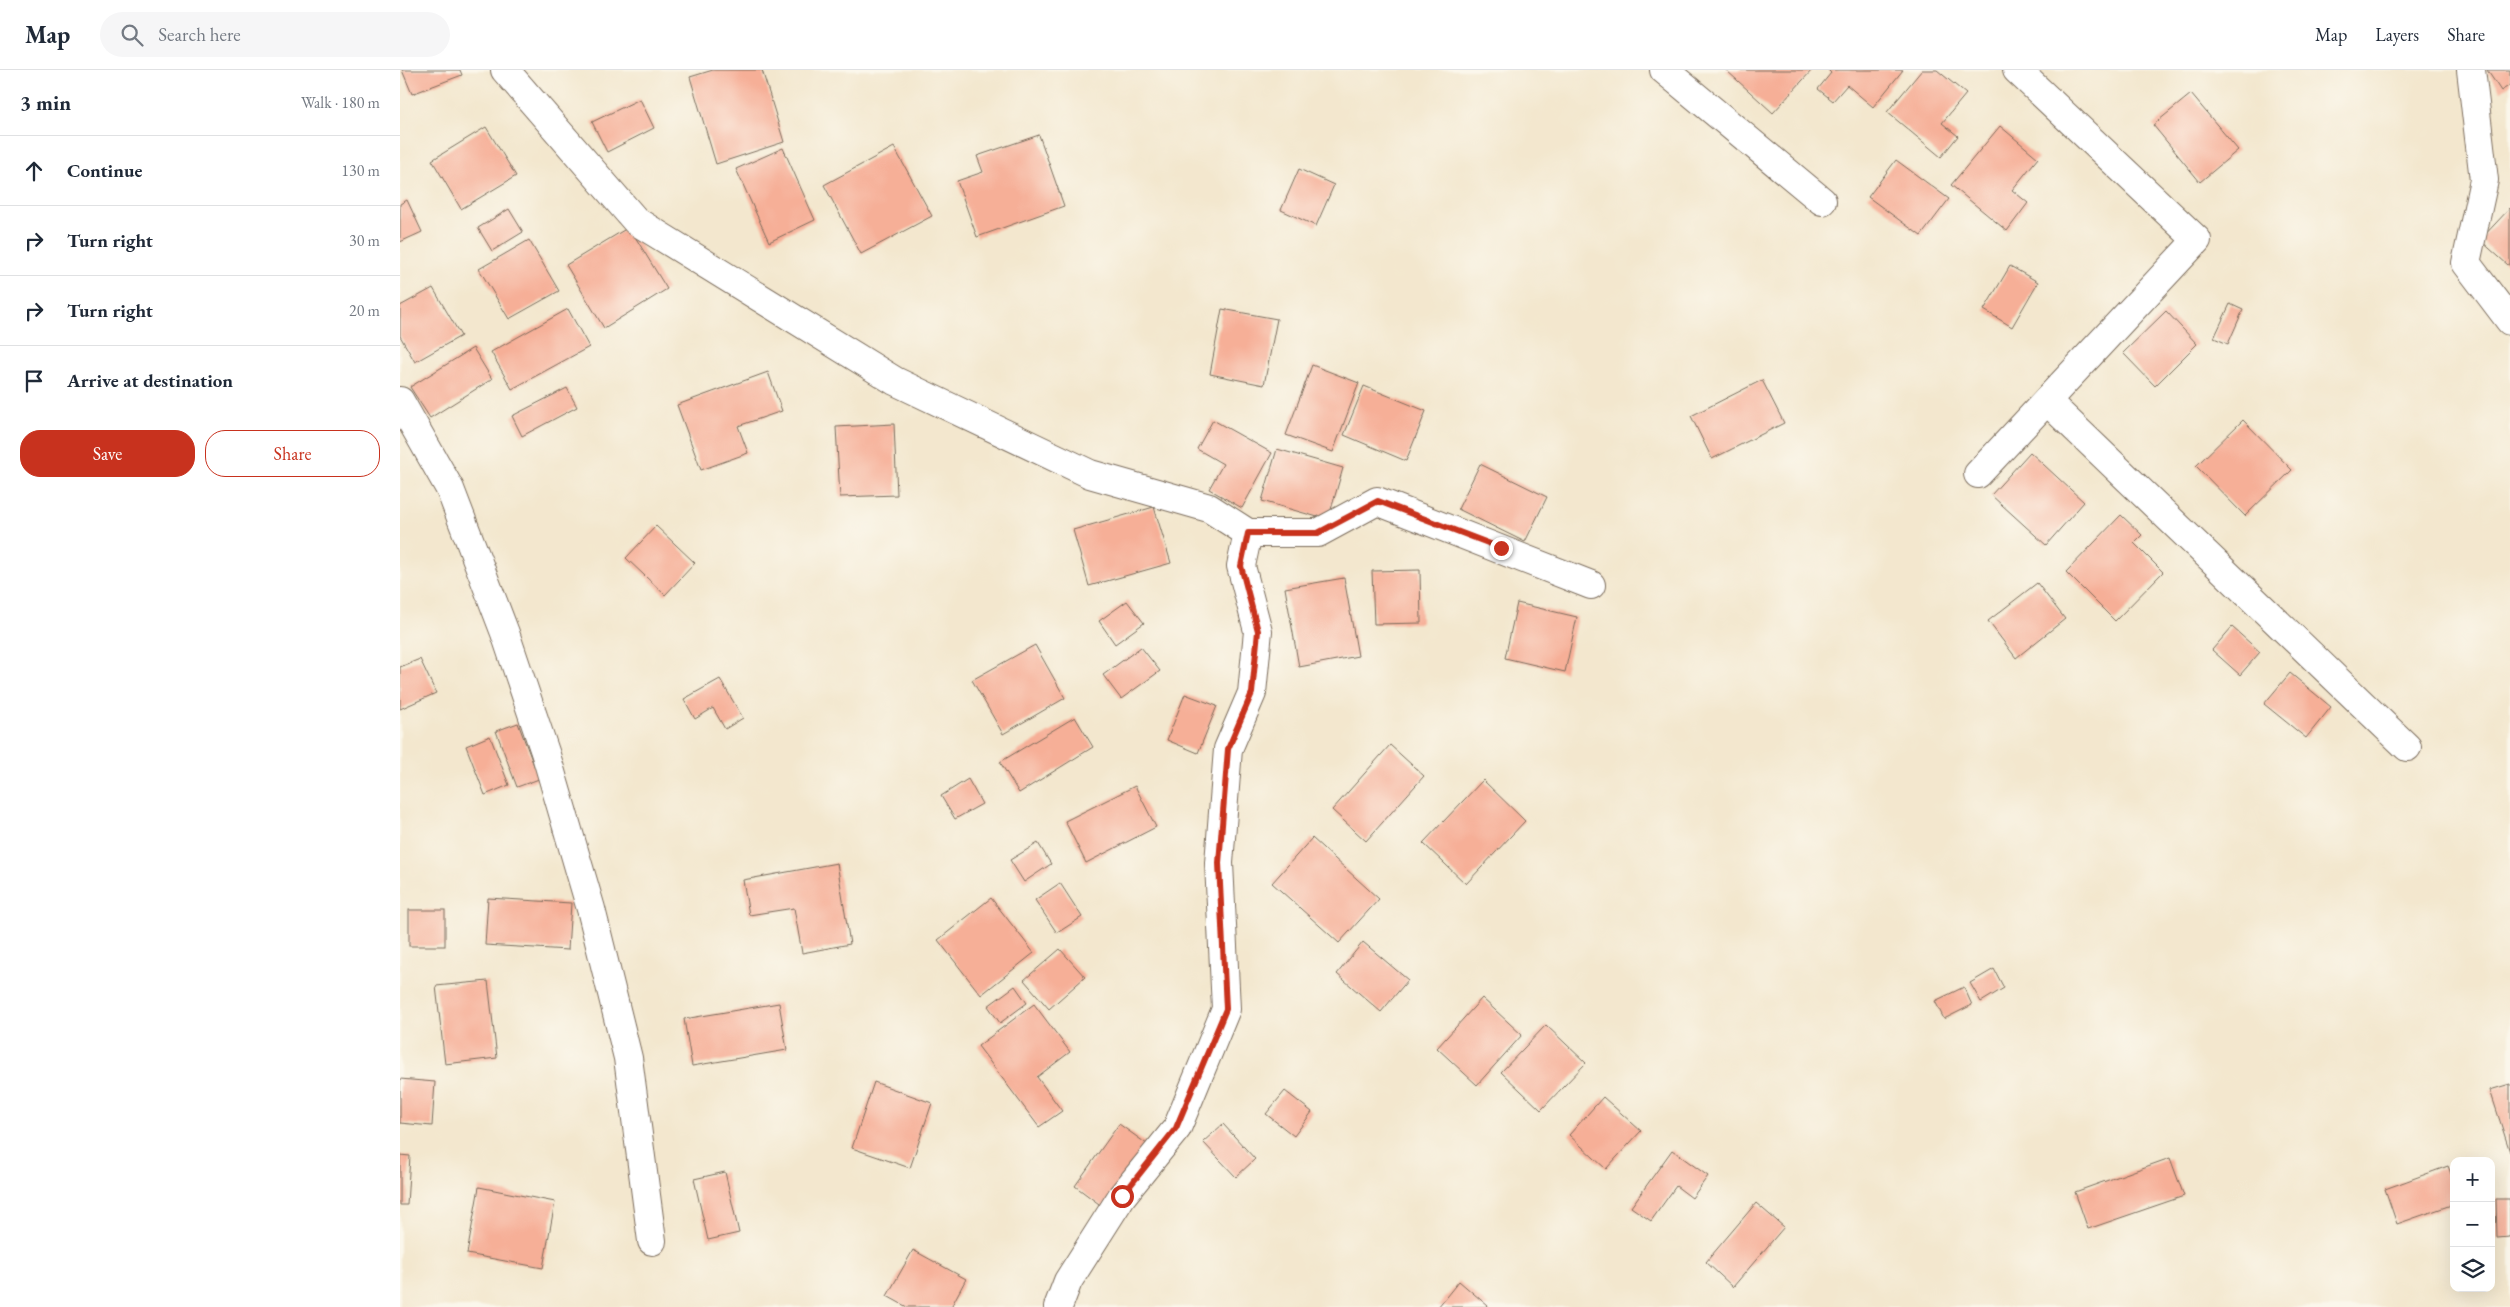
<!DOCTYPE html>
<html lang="en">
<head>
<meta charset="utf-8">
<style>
  body { margin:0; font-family:"EB Garamond",serif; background:#f6f6f7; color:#1f2937 }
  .controls { position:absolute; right:15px; bottom:15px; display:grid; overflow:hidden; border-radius:10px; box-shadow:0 5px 20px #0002 }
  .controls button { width:45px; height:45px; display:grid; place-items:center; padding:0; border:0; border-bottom:1px solid #e0e1e3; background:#fff; color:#1f2937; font:25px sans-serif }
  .stop { position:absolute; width:15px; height:15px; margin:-11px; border:4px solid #c8321e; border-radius:50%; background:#fff }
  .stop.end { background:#c8321e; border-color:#fff; box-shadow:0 1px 5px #0008 }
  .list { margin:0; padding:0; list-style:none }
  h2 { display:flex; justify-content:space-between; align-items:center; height:65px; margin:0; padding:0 20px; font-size:21px }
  h2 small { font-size:16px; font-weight:400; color:#747a83 }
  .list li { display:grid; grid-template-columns:32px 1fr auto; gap:15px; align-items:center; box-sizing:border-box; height:70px; padding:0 20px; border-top:1px solid #e0e1e3 }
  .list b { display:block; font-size:19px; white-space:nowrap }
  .list em { font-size:16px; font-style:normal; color:#747a83 }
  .actions { display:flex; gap:10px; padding:15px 20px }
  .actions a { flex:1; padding:11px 0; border:1px solid #c8321e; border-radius:20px; text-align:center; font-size:18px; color:#c8321e }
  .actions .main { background:#c8321e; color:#fff }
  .icon { flex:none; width:28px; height:28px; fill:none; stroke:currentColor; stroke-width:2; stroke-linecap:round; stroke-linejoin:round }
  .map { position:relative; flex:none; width:2110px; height:1237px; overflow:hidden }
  header { display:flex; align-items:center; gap:30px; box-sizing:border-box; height:70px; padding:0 25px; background:#fff; border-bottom:1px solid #e0e1e3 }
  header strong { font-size:24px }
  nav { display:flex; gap:28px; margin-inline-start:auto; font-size:18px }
  .search { width:350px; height:45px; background:#f6f6f7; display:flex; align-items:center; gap:12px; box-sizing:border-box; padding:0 18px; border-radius:28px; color:#747a83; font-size:19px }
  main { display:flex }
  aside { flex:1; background:#fff }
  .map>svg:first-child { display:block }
</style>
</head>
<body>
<header>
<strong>Map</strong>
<div class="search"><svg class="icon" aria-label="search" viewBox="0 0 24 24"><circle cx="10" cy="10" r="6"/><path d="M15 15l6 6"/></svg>Search here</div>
<nav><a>Map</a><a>Layers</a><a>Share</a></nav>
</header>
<main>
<aside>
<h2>3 min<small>Walk · 180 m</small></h2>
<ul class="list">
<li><svg class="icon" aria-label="ahead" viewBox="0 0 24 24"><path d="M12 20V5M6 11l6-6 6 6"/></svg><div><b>Continue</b></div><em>130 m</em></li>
<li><svg class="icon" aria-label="right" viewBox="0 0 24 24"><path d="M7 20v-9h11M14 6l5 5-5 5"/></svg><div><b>Turn right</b></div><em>30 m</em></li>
<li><svg class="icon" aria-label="right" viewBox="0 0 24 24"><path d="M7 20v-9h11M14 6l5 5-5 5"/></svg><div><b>Turn right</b></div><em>20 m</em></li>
<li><svg class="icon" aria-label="arrive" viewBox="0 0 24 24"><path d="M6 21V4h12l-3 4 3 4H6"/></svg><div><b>Arrive at destination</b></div></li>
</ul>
<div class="actions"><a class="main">Save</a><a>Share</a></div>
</aside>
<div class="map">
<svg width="2110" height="1237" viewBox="0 0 2110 1237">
  <rect width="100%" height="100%" fill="#fbf7ec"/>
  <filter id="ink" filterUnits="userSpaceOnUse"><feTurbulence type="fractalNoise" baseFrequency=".02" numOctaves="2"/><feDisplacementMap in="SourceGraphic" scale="10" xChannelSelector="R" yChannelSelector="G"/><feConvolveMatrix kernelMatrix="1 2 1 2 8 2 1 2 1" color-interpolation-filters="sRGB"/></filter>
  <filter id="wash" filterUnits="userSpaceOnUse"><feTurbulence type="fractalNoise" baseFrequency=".0096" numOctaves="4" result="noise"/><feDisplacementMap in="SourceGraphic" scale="20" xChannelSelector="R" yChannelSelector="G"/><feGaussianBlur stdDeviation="1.12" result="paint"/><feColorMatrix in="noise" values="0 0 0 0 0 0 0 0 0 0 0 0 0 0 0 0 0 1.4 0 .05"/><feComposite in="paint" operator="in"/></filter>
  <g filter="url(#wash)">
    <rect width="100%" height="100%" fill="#f3e7ce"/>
    <g id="blocks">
      <g fill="#f6af97">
        <polygon points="2,0 60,0 62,5 12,24"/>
        <polygon points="313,0 362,0 384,72 316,94 290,7"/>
        <polygon points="1326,0 1412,0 1373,43"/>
        <polygon points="1428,0 1503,0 1473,37 1447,15 1433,31 1418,19 1431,3"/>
        <polygon points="1522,0 1537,0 1566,24 1542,53 1558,66 1541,87 1487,42"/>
        <polygon points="2087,0 2110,0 2110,15 2101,21"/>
        <polygon points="1791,24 1838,80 1800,112 1753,55"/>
        <polygon points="240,29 254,58 207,82 192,52"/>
        <polygon points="1600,56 1638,88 1612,120 1628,133 1607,161 1551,115"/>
        <polygon points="86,57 116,106 61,139 32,90"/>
        <polygon points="639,65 664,136 577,167 557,111 583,102 577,86"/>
        <polygon points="494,77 532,146 461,184 424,115"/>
        <polygon points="383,78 415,150 369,172 336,99"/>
        <polygon points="1496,90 1549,129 1521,166 1468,127"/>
        <polygon points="899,99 934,115 916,156 881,140"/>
        <polygon points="7,130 22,162 0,172 0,134"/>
        <polygon points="2110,138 2110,194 2108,195 2080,170"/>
        <polygon points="109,139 123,162 92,181 78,158"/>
        <polygon points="229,157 267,219 204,258 166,195"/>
        <polygon points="129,170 159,221 109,249 79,199"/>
        <polygon points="1610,196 1638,212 1612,257 1584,240"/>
        <polygon points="33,218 61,266 15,292 0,266 0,236"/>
        <polygon points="1830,234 1843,240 1828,274 1814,268"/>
        <polygon points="168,239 189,277 112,319 91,282"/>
        <polygon points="822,239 877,249 864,315 810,304"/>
        <polygon points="1766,241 1797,274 1755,316 1723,283"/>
        <polygon points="73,278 92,309 30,348 10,317"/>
        <polygon points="912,295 959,313 933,382 886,365"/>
        <polygon points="368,302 382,341 338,356 348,383 301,400 277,335"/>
        <polygon points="1362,310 1384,353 1312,389 1291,346"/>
        <polygon points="964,316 1026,341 1006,391 944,365"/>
        <polygon points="167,318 177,337 122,366 112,346"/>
        <polygon points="813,350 872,383 842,438 809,419 823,394 797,379"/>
        <polygon points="1843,350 1892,400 1845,446 1796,396"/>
        <polygon points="494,354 497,425 440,427 436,357"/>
        <polygon points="877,379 943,398 928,450 862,431"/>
        <polygon points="1630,382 1684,432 1646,475 1591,425"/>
        <polygon points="1080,394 1147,427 1125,472 1058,439"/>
        <polygon points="754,437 771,493 689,516 673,460"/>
        <polygon points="1721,445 1742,465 1734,473 1763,502 1715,551 1666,502"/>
        <polygon points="256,456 295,493 265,525 226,488"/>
        <polygon points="1020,500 1021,553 974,554 972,501"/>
        <polygon points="944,508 958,586 899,597 885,518"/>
        <polygon points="1637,513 1665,549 1616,588 1588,551"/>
        <polygon points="727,531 744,553 715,574 699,551"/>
        <polygon points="1117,533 1177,547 1165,602 1105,588"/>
        <polygon points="1832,557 1860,582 1840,605 1812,580"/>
        <polygon points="635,575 665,628 603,664 572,610"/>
        <polygon points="741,577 760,601 721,629 703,605"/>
        <polygon points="20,589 36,623 0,639 0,597"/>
        <polygon points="1890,603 1931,637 1906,668 1864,634"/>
        <polygon points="320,609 343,648 325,659 313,638 295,649 284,629"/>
        <polygon points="785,624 817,636 798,683 767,670"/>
        <polygon points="675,647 693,677 619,723 600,692"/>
        <polygon points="118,653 139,709 117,717 96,661"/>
        <polygon points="90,666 109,715 85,725 66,676"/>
        <polygon points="990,675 1024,706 966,771 932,740"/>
        <polygon points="568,709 582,734 555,749 541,726"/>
        <polygon points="1083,710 1125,751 1066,814 1023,773"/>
        <polygon points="735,716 756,757 686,793 665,751"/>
        <polygon points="912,768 979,829 939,873 872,813"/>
        <polygon points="638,773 651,794 624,812 610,790"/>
        <polygon points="437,793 450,874 402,883 394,838 349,845 343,810"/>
        <polygon points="660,813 682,847 657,863 635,830"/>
        <polygon points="88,828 171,833 168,880 85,875"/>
        <polygon points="591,828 634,883 581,925 538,870"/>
        <rect x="9" y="840" width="36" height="36"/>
        <polygon points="963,872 1008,910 981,942 937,904"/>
        <polygon points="660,879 685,907 649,939 624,910"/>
        <polygon points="1594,899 1604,918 1581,932 1570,913"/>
        <polygon points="88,911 97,988 45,994 36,916"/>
        <polygon points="615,916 627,933 600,953 588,936"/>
        <polygon points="1564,917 1572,935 1544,949 1535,931"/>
        <polygon points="1082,928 1122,965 1077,1015 1037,978"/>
        <polygon points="379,933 387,980 292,996 284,949"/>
        <polygon points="634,934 670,982 637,1007 662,1041 639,1057 578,976"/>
        <polygon points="1146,955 1186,993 1141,1040 1101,1002"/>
        <polygon points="0,1009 35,1012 32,1056 0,1053"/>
        <polygon points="474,1012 532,1033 510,1098 452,1078"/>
        <polygon points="2110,1014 2110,1082 2090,1020"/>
        <polygon points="885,1021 912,1042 894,1066 866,1044"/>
        <polygon points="1203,1027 1241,1061 1206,1099 1169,1065"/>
        <polygon points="719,1054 751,1077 707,1140 675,1116"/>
        <polygon points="823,1054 855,1089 836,1107 803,1072"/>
        <polygon points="1272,1080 1308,1106 1292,1128 1276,1116 1251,1151 1231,1137"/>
        <polygon points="0,1085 10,1086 7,1135 0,1135"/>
        <polygon points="1770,1088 1784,1126 1688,1159 1675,1122"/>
        <polygon points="2048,1096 2054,1112 2054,1134 1997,1154 1985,1119"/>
        <polygon points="325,1102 339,1163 308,1170 294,1109"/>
        <polygon points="79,1117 155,1132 143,1198 67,1184"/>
        <polygon points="2096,1129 2110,1129 2110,1167 2097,1168"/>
        <polygon points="1356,1133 1384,1157 1333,1217 1306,1192"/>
        <polygon points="513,1180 566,1209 551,1237 507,1237 487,1226"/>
        <polygon points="1059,1211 1088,1236 1087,1237 1038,1237"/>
      </g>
    </g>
  </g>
  <g filter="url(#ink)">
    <use href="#blocks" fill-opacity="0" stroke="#7b6c5c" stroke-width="1"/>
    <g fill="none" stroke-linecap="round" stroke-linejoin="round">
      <g stroke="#7b6c5c" stroke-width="30">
        <g id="minor">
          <polyline points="105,0 236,151 495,311 690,404 809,438 848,463 841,496 858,561 852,623 828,679 819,793 826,939 777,1058 722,1126 668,1211 658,1237"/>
          <polyline points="1264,0 1422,131"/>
          <polyline points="2071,0 2084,110 2066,193 2110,251"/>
          <polyline points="0,331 50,419 105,563 146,685 191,839 228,988 252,1171"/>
          <polyline points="1647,331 2007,677"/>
          <polyline points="1578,404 1797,170 1617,0"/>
          <polyline points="848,463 918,463 977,431 1191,515"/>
        </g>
      </g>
      <use href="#minor" stroke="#fff" stroke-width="28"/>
    </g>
  </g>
  <g fill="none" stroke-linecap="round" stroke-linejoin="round" filter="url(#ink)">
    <polyline stroke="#c8321e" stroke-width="6" points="722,1126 776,1058 826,939 819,793 828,679 852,623 858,561 841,496 848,463 918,463 978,431 1101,478"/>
  </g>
</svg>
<div class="controls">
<button>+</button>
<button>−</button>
<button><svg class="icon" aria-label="layers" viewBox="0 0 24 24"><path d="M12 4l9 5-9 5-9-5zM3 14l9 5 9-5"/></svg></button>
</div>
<div class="stop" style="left:722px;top:1126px"></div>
<div class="stop end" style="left:1101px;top:478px"></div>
</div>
</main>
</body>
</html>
